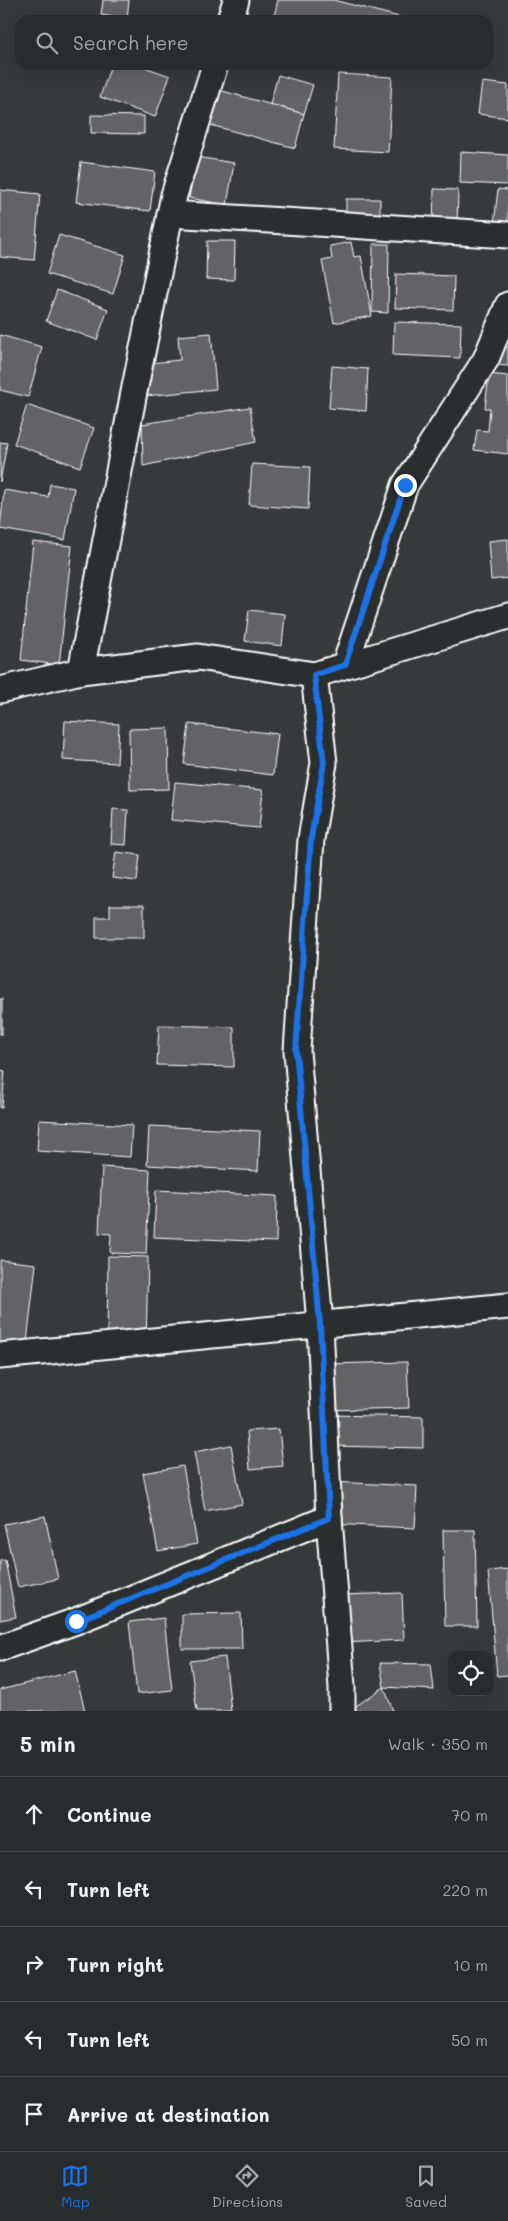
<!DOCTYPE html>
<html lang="en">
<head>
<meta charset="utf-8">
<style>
  body { margin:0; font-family:Mali,sans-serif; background:#313434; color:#f1f3f6 }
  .controls { position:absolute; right:15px; bottom:15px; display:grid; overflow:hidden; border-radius:10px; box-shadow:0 5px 20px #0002 }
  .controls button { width:45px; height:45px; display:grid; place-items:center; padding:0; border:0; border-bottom:1px solid #454848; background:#292c2c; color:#f1f3f6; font:25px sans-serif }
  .stop { position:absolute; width:15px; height:15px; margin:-11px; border:4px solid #1a73e8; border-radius:50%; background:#fff }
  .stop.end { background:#1a73e8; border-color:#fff; box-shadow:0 1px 5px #0008 }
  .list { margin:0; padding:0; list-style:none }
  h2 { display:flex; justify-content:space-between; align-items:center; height:65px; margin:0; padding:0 20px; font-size:21px }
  h2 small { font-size:16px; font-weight:400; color:#a5a7a9 }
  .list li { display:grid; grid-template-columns:32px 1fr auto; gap:15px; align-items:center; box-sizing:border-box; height:75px; padding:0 20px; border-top:1px solid #454848 }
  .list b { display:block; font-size:19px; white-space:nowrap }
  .list em { font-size:16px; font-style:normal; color:#a5a7a9 }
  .icon { flex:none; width:28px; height:28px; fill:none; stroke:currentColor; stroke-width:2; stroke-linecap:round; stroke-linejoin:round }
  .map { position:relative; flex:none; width:508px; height:1711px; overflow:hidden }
  .search { position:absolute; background:#292c2c; box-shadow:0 5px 20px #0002; left:15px; right:15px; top:15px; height:55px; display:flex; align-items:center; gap:12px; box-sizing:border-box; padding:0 18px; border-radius:15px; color:#a5a7a9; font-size:19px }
  .sheet { height:440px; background:#292c2c }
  nav { display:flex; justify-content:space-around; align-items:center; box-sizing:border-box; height:70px; border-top:1px solid #454848; background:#292c2c; font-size:14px; color:#a5a7a9 }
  nav a { display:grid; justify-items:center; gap:2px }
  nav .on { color:#1a73e8 }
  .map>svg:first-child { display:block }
</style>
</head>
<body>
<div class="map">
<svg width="508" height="1711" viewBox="0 0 508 1711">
  <rect width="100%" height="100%" fill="#373a3b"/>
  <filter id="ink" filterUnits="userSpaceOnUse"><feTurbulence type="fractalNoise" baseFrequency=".02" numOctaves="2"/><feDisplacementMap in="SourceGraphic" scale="10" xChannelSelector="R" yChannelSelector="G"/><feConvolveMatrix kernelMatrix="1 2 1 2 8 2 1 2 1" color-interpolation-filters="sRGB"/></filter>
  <g filter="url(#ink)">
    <g fill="#636465" stroke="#fff">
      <polygon points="103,0 129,0 127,19 101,15"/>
      <polygon points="278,0 333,0 407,19 273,20"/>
      <polygon points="111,65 139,65 170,76 155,117 100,97"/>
      <polygon points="338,74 392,77 388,152 334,149"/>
      <polygon points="278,75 313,85 304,114 270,104"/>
      <polygon points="482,82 508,85 508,118 478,114"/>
      <polygon points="212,88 304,114 295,148 203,123"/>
      <polygon points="91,115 144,116 144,134 91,133"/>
      <polygon points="461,152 508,155 508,185 460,183"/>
      <polygon points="196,157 234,163 227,205 189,198"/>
      <polygon points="81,162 155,172 150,211 76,202"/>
      <polygon points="434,189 458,190 457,227 433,227"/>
      <polygon points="498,189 508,190 508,225 494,224"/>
      <polygon points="0,190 40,194 34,260 0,257"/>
      <polygon points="346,199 380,199 380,225 346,224"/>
      <polygon points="59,235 125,255 113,294 47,274"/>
      <polygon points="207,241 235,241 234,280 206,279"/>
      <polygon points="351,242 354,257 361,256 372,316 334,323 322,261 332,259 330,246"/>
      <polygon points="373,244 389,244 388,313 372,312"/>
      <polygon points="396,274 454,276 453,310 395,308"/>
      <polygon points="57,290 108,309 97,340 46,321"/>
      <polygon points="394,322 461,324 460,358 393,355"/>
      <polygon points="211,333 216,389 145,396 141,364 180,360 178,336"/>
      <polygon points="0,335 42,347 28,397 0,390"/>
      <polygon points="500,346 508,347 508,366 497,365"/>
      <polygon points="332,366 368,369 366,411 329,408"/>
      <polygon points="489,374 508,376 508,454 474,450 477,430 488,431 490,408 485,408"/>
      <polygon points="27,405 94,428 80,467 14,444"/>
      <polygon points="250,407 256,442 143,466 142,424"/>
      <polygon points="0,442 7,443 0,482"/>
      <polygon points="252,464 310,467 308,509 249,505"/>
      <polygon points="50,484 74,488 65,540 0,529 4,490 48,497"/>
      <polygon points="508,539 508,578 491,580 488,541"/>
      <polygon points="33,542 72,546 59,665 21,660"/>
      <polygon points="249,610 285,614 282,646 245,641"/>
      <polygon points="65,721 119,724 117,763 63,760"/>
      <polygon points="189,724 278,734 273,775 184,764"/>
      <polygon points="168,728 169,789 130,790 129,729"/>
      <polygon points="175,782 263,790 259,828 171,820"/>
      <polygon points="113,809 128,810 126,845 111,844"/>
      <polygon points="116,852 140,855 137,881 112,878"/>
      <polygon points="110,905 144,905 144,938 96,938 96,917 110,917"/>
      <rect x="0" y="999" width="2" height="35"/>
      <polygon points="159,1025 234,1027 234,1067 157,1065"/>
      <polygon points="0,1070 5,1071 2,1108 0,1108"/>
      <polygon points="39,1120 132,1125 130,1157 37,1151"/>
      <polygon points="149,1126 260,1131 258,1171 147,1165"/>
      <polygon points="102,1167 150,1170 146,1254 110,1253 111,1234 99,1233"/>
      <polygon points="156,1190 277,1196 276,1242 154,1237"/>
      <polygon points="108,1256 148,1257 146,1347 107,1347"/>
      <polygon points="0,1260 36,1264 26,1351 0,1348"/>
      <polygon points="407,1362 409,1408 328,1410 327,1364"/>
      <polygon points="330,1415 423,1417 423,1448 329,1446"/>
      <polygon points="279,1429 283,1466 250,1469 247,1431"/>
      <polygon points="231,1445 242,1504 205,1511 194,1452"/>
      <polygon points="183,1466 197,1544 158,1551 143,1473"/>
      <polygon points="331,1482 417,1486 415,1528 330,1524"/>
      <polygon points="45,1516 58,1579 18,1587 4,1524"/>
      <polygon points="443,1530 475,1530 477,1626 445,1626"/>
      <polygon points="5,1560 16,1617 0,1620 0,1561"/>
      <polygon points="508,1569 508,1675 497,1676 488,1571"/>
      <polygon points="402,1593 404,1640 343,1643 341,1595"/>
      <polygon points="241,1613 242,1649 182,1649 182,1614"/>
      <polygon points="164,1618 172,1690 137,1694 129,1622"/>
      <polygon points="225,1657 231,1711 197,1711 190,1661"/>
      <polygon points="380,1663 431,1664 434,1690 384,1687"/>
      <polygon points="75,1671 85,1711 0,1711 0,1690"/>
      <polygon points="384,1687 393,1711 353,1711 353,1708"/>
    </g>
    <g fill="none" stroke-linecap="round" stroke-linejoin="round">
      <g stroke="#fff" stroke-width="29">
        <g id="minor">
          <polyline points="230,20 236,0"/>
          <polyline points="170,214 508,235"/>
          <polyline points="345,665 405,485 486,359 508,305"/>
          <polyline points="81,671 134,392 174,195 215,65"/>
          <polyline points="314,675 324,763 311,839 297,1051 320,1324 329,1518 342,1687 342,1711"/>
          <polyline points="0,690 81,671 198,657 314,675 508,616"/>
          <polyline points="0,1356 508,1306"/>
          <polyline points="0,1648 76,1621 329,1518"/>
        </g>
      </g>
      <use href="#minor" stroke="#2a2d2e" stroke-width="25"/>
    </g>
  </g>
  <g fill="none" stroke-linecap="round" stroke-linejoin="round" filter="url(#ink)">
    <polyline stroke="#1a73e8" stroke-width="6" points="76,1621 329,1518 320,1324 296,1051 311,838 324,763 314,675 345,665 405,485"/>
  </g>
</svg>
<div class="controls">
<button><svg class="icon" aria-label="locate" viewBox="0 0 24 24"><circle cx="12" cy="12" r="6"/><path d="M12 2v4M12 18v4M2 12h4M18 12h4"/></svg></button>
</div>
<div class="stop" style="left:76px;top:1621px"></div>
<div class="stop end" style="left:405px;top:485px"></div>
<div class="search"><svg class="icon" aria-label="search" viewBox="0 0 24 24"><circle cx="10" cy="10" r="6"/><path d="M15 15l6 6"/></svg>Search here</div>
</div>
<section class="sheet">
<h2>5 min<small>Walk · 350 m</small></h2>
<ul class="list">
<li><svg class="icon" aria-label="ahead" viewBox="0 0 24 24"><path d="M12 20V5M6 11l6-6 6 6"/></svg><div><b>Continue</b></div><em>70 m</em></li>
<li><svg class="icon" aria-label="left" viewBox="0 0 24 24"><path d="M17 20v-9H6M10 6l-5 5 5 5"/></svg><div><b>Turn left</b></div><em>220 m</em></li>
<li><svg class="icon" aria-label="right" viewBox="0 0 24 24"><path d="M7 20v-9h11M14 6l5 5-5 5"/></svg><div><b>Turn right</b></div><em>10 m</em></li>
<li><svg class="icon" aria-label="left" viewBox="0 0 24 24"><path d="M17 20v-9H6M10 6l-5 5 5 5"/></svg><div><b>Turn left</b></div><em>50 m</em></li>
<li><svg class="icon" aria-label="arrive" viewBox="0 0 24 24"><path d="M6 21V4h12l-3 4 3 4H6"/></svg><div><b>Arrive at destination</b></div></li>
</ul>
</section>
<nav>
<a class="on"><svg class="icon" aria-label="map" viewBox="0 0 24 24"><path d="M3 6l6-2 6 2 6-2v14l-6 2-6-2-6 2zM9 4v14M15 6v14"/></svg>Map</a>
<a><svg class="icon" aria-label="directions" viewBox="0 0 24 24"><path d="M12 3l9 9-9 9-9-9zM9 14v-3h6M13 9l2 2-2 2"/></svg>Directions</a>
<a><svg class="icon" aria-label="saved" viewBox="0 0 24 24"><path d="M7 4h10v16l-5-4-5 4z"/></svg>Saved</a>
</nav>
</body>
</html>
